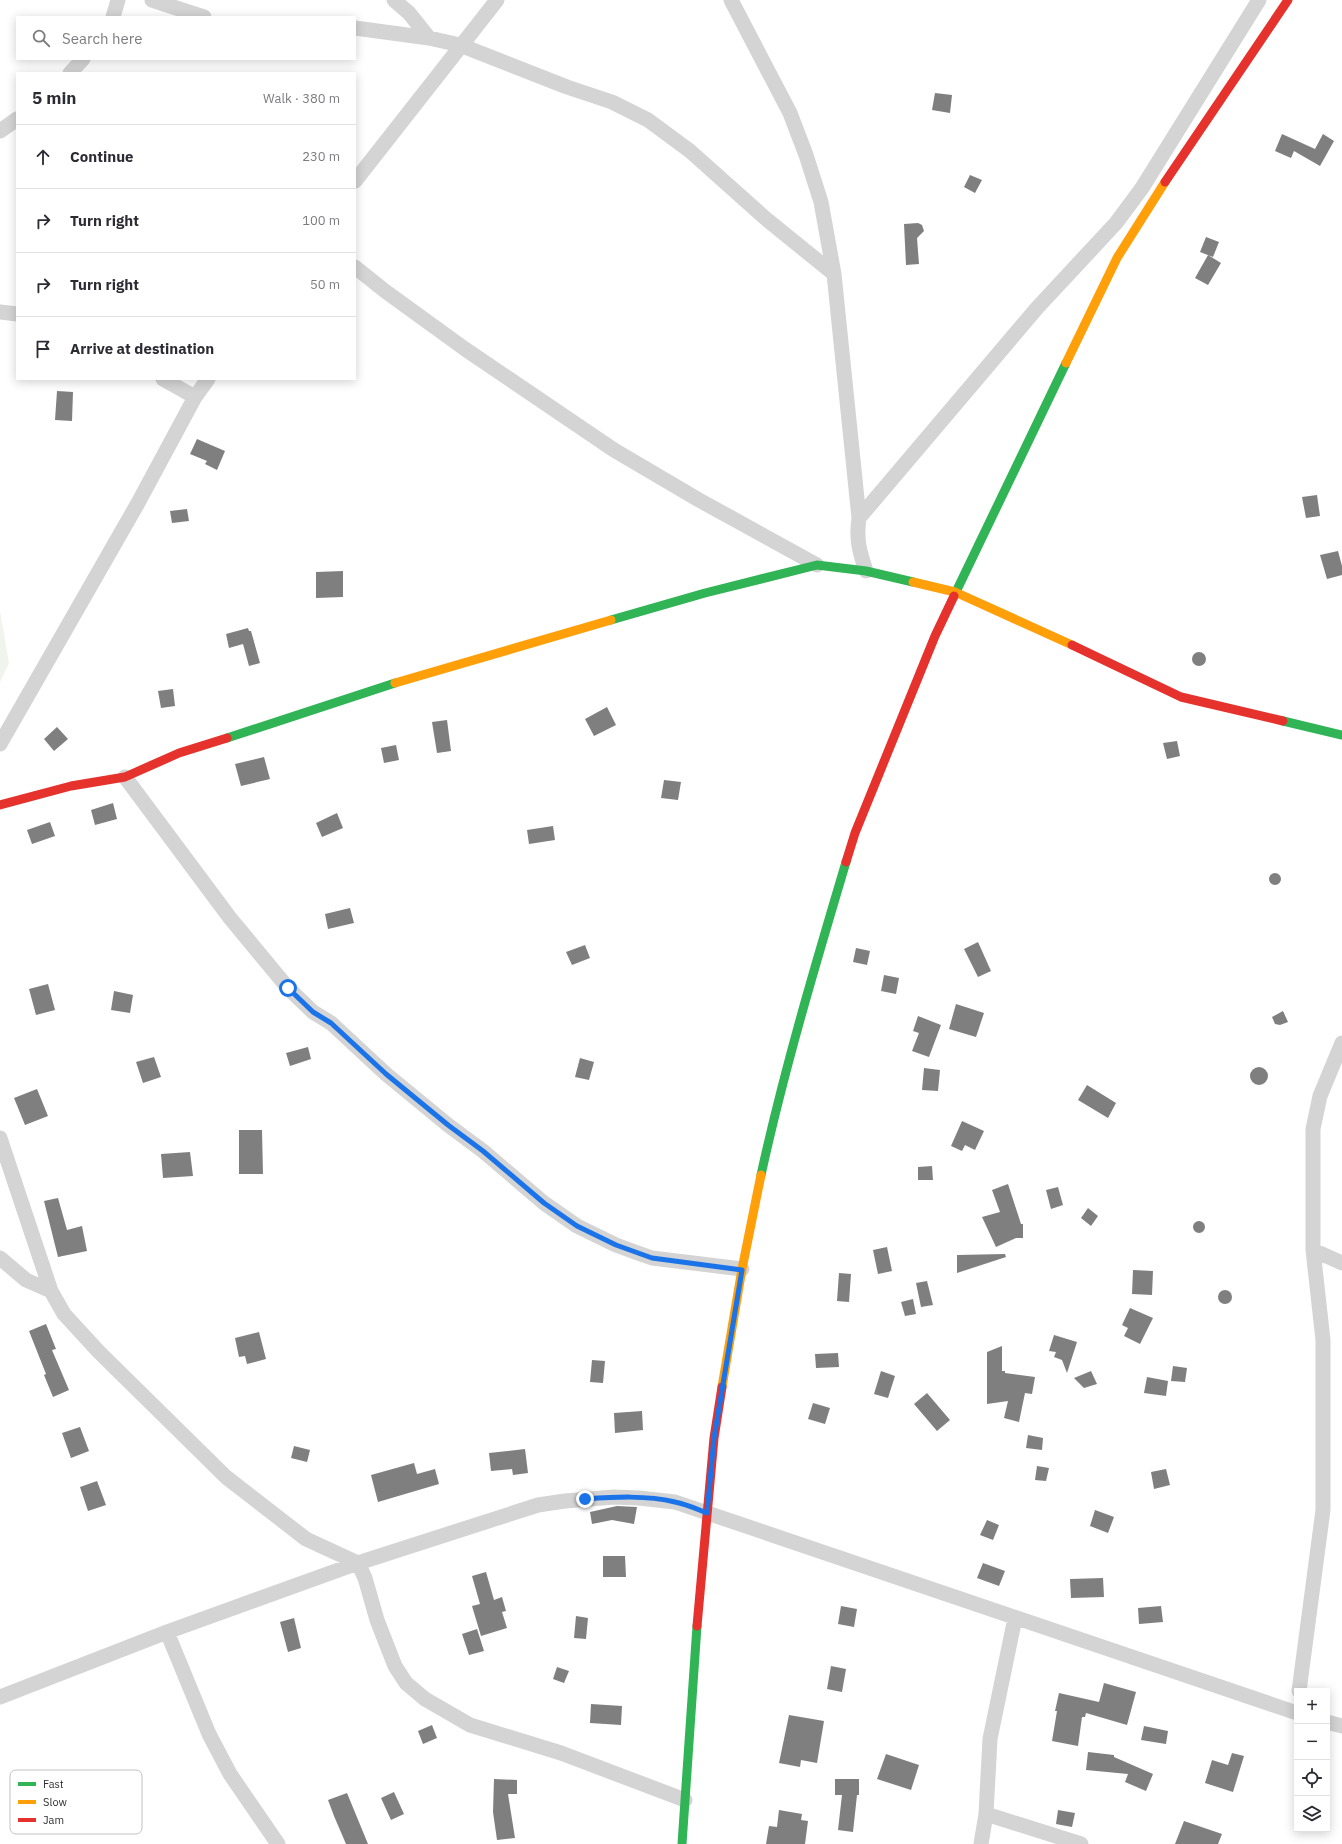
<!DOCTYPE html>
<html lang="en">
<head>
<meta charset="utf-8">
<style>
	:root { --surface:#fff; --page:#f7f7f7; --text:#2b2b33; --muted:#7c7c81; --line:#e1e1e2 }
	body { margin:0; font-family:"IBM Plex Sans",sans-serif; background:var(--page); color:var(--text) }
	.controls { position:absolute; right:12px; bottom:12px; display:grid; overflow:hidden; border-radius:0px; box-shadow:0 2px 10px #0003 }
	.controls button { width:36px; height:36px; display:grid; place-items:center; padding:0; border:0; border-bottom:1px solid var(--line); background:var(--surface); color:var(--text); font:20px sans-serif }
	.stop { position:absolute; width:12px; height:12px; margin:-9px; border:3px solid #1a73e8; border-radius:50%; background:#fff }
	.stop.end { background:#1a73e8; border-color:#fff; box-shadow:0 1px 4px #0008 }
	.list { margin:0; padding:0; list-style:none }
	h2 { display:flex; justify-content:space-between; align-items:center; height:52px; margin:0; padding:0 16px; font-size:17px }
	h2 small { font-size:13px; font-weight:400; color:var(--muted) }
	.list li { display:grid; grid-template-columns:26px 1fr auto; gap:12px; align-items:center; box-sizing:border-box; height:64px; padding:0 16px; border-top:1px solid var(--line) }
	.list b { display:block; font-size:15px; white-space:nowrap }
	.list em { font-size:13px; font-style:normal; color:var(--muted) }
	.icon { flex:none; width:22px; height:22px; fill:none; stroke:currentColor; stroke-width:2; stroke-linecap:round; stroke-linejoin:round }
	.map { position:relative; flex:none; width:1342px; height:1844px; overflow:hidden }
	.search { position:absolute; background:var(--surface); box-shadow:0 2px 10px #0003; left:16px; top:16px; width:340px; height:44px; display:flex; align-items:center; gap:10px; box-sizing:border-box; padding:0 14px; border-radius:0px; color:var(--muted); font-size:15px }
	.panel { position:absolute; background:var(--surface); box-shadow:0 2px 10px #0003; left:16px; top:72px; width:340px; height:308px; border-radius:0px }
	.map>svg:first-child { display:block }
	.green { fill:#f0f4ec }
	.building { fill:#7f7f7f }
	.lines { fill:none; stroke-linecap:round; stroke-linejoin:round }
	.street { stroke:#d4d4d4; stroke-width:15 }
	.fast { stroke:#30b455; stroke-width:9 }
	.slow { stroke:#ff9f0a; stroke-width:9 }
	.jam { stroke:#e5322d; stroke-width:9 }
	.route { stroke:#1a73e8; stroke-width:5 }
	.key { fill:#fff; stroke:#c1c1c1; stroke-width:1 }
	.key-label { font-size:11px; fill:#2f2f2f }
</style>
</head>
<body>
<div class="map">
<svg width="1342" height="1844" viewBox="0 0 1342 1844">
	<rect width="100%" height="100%" fill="#fff"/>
	<!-- green -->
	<path class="green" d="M0,611L9,663L0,682Z"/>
	<!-- building -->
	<path class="building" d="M935,93L952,95L950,113L932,110Z
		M1282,134L1315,149L1323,134L1334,141L1320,166L1294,151L1291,158L1275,151Z
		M970,175L982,180L975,193L964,187Z
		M918,223L922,225L924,231L917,238L919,264L906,265L904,224Z
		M1206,237L1219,242L1213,257L1200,252Z
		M1208,255L1221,263L1208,285L1195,278Z
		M57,391L73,392L72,421L55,420Z
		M197,439L225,451L217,470L205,464L207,461L190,454Z
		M1317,495L1320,516L1306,518L1302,497Z
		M187,509L189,521L172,523L170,511Z
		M1338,551L1342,566V575L1327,579L1320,555Z
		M343,571V597L316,598V572Z
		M248,628L249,631H251L260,663L249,666L243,644L229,648L226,634Z
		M1192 659a7 7 0 1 1 14 0a7 7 0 1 1-14 0Z
		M173,689L175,706L161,708L158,691Z
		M607,707L616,725L594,736L585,719Z
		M447,720L451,751L437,753L432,722Z
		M57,727L68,739L54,751L44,739Z
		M1177,741L1180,756L1167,759L1163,743Z
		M396,745L399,760L384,763L381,748Z
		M264,757L270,779L241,786L235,764Z
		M664,780L681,782L678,800L661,798Z
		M113,803L117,819L95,825L91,810Z
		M337,813L343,828L322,837L316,823Z
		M50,822L55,836L32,844L27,830Z
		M553,826L555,840L529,844L527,830Z
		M1269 879a6 6 0 1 1 12 0a6 6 0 1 1-12 0Z
		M350,908L354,923L328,929L325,914Z
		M978,942L991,971L978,977L964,949Z
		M585,945L590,958L572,965L566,952Z
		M856,948L870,951L867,965L853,962Z
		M884,975L899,978L896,994L881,991Z
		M48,984L55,1010L36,1015L29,989Z
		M114,991L133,995L130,1013L111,1010Z
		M956,1004L984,1013L976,1037L949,1029Z
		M1283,1011L1288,1022L1280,1025L1275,1024L1272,1017Z
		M918,1016L941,1025L929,1057L912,1051L919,1033L913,1031Z
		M308,1047L311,1059L290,1066L286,1053Z
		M154,1057L161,1077L143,1083L136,1062Z
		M580,1058L594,1062L589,1080L575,1077Z
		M1250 1076a9 9 0 1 1 18 0a9 9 0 1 1-18 0Z
		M924,1068L940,1070L938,1091L922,1090Z
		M1087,1085L1116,1103L1108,1118L1078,1100Z
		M37,1089L48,1116L25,1125L14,1098Z
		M962,1121L984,1131L975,1150L965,1145L962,1151L951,1146Z
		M239,1130H262L263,1174H239Z
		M190,1152L193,1176L163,1178L161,1154Z
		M932,1166L933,1180H918V1167Z
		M1008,1184L1021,1224H1023V1238H1016L996,1247L982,1217L1000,1212L992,1190Z
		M1058,1187L1063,1205L1051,1209L1046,1190Z
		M58,1198L67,1230L82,1226L87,1251L58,1257L44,1201Z
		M1088,1208L1098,1216L1091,1226L1081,1218Z
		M1193 1227a6 6 0 1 1 12 0a6 6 0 1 1-12 0Z
		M887,1247L892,1271L878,1274L873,1250Z
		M1005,1254L1006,1257L957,1273V1255Z
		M1133,1270L1153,1271L1152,1295L1132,1294Z
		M839,1273L851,1274L849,1302L837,1301Z
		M927,1281L933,1305L921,1307L916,1283Z
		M1218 1297a7 7 0 1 1 14 0a7 7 0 1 1-14 0Z
		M913,1299L916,1314L905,1316L901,1302Z
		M1130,1308L1153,1318L1140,1344L1124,1336L1128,1328L1122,1325Z
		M46,1324L56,1349L52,1350L69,1390L53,1397L44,1375L46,1374L29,1331Z
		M259,1332L266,1359L247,1364L245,1356L239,1357L235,1338Z
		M1054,1335L1077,1342L1067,1373L1062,1360L1054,1357L1056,1352L1049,1351Z
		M1002,1346V1371H1005V1373L1035,1377L1032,1394L1025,1393L1019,1422L1004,1418L1008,1401L987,1404V1352Z
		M838,1353L839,1367L816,1368L815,1354Z
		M592,1360L605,1361L603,1383L590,1382Z
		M1173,1366L1187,1368L1185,1382L1171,1381Z
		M881,1371L895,1376L888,1398L874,1394Z
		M1091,1371L1097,1384L1084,1388L1074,1378Z
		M1147,1377L1168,1381L1166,1396L1144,1393Z
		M927,1393L950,1420L937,1431L914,1404Z
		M813,1403L830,1408L825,1424L808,1419Z
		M642,1411L643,1430L615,1433L614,1413Z
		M80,1427L89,1451L71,1458L62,1433Z
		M1028,1435L1043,1438L1042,1450L1026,1448Z
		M294,1446L310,1450L307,1462L291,1458Z
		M525,1449L528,1473L513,1475L512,1469L491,1471L489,1453Z
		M414,1463L417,1474L435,1469L439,1484L378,1502L371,1475Z
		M1037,1466L1049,1468L1046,1481L1035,1480Z
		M1166,1469L1170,1485L1154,1489L1151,1472Z
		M97,1481L106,1505L88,1511L80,1487Z
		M617,1506L637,1507L634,1524L612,1520L592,1524L590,1512Z
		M1095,1510L1114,1517L1108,1533L1090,1526Z
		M987,1520L999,1525L993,1540L980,1535Z
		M603,1556H625L626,1577H603Z
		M983,1563L1005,1571L999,1586L977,1578Z
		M486,1572L494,1600L502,1597L506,1611L502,1612L507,1628L481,1636L472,1606L480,1604L472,1576Z
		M1103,1578L1104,1597L1071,1598L1070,1579Z
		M841,1606L857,1609L854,1627L838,1624Z
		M1161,1606L1163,1622L1139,1624L1138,1608Z
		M576,1616L588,1618L586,1639L574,1638Z
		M294,1618L301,1648L288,1652L280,1622Z
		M477,1629L484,1651L469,1655L462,1634Z
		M831,1666L846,1669L842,1692L827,1689Z
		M557,1667L569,1671L564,1683L553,1679Z
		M1104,1683L1136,1692L1127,1725L1086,1713L1085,1717H1082L1078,1746L1052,1741L1057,1711H1055L1059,1693L1099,1702Z
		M591,1704L622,1706L621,1725L590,1723Z
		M789,1715L824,1721L817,1763L801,1760L800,1767L779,1763Z
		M432,1725L437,1738L423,1744L418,1731Z
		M1144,1726L1168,1731L1166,1744L1141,1740Z
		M1088,1752L1114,1755V1757L1153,1774L1146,1791L1125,1782L1128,1774L1086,1770Z
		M1232,1753L1244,1756L1233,1792L1205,1783L1212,1760L1228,1765Z
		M886,1754L919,1765L911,1790L877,1779Z
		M494,1779L517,1780V1794H508L515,1838L497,1840L493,1812Z
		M835,1779H859V1795H857L853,1832L838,1830L842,1795H835Z
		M394,1792L404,1814L391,1820L381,1798Z
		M347,1793L368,1844H346L334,1816L328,1800Z
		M779,1810L802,1814L801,1820L808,1821L805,1844H766L769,1826L777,1827Z
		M1058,1810L1075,1813L1072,1827L1056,1824Z
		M1184,1821L1222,1834L1218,1844H1175Z"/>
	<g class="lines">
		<!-- street -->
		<path class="street" d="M152,0L204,17
			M394,0L409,13L429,38
			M731,0L790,113L806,155L821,202L834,274L859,518C856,539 859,550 866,571
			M113,17L118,0
			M355,28L429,38L460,45L567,87L612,102L648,120L690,151L765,218L834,274
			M70,73L83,59
			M0,131L17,119
			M355,181L497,0
			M355,267L385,291L465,349L614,450L699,500L817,565
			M0,312L17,314
			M163,379L195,397
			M859,518L1037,308L1116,223L1142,188L1259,0
			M0,744L138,503L195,397L208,379
			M125,777L230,918L288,988L313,1012L331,1023L386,1074L448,1125L483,1151L544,1203L577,1226L616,1245L635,1252L652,1258L742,1269
			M0,1138L51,1291L64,1314L99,1352L226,1477L306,1539L358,1563L365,1578L377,1620L395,1666L406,1683L425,1699L470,1725L561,1753L685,1800
			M1313,1250L1342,1263
			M0,1258L26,1280L51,1291
			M167,1632L209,1734L230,1774L278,1844
			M1299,1691L1323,1510V1340L1313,1250V1129L1320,1096L1342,1043
			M0,1697L167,1632L358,1563L538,1505L565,1501L614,1497L639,1498L675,1502L1297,1713
			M1327,1722L1342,1726
			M986,1814L1081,1844
			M981,1844L986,1814L990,1739L1015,1618"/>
		<!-- fast -->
		<path class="fast" d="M954,596L1066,363
			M611,620L705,593L817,565L866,571L913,582
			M1283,721L1342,735
			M227,738L395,683
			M761,1175C784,1070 815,966 846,862
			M682,1844L697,1626"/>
		<!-- slow -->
		<path class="slow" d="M1066,363L1117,258L1165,182
			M913,582L955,592L1072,645
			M395,683L611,620
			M722,1387L742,1269L761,1175"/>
		<!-- jam -->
		<path class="jam" d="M1165,182L1288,0
			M1072,645L1181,697L1283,721
			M0,805L71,786L125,777L179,753L227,738
			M846,862L855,833L935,636L954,596
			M697,1626L714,1438L722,1387"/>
	</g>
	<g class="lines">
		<!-- route -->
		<path class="route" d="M288,988L313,1012L331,1023L386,1074L448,1125L483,1151L544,1203L577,1226L616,1245L652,1258L742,1270L714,1438L707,1513C697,1509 686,1504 675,1502C646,1495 615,1497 585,1499"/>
	</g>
	<!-- legend -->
	<rect x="10" y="1770" width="132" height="64" rx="6" class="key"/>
	<rect x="18" y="1782" width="18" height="4" fill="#30b455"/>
	<rect x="18" y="1800" width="18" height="4" fill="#ff9f0a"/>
	<rect x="18" y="1818" width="18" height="4" fill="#e5322d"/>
	<g class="key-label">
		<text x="43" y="1788">Fast</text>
		<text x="43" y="1806">Slow</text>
		<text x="43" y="1824">Jam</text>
	</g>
</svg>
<div class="controls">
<button>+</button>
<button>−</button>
<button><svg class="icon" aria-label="locate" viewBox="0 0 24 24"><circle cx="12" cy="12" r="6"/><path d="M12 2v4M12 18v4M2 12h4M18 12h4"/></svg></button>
<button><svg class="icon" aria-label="layers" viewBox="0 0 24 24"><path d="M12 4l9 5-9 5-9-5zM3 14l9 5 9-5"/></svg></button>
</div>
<div class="stop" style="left:288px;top:988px"></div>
<div class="stop end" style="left:585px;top:1499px"></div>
<div class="search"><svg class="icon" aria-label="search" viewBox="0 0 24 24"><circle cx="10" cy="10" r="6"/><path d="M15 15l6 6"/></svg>Search here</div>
<section class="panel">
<h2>5 min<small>Walk · 380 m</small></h2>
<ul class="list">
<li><svg class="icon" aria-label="ahead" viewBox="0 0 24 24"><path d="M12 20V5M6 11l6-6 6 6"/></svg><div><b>Continue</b></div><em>230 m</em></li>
<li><svg class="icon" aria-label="right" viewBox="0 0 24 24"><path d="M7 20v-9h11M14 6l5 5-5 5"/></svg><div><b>Turn right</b></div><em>100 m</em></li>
<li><svg class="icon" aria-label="right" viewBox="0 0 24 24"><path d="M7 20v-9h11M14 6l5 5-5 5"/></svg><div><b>Turn right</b></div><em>50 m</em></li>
<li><svg class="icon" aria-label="arrive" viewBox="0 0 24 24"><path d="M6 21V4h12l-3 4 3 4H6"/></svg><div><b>Arrive at destination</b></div></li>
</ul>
</section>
</div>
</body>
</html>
